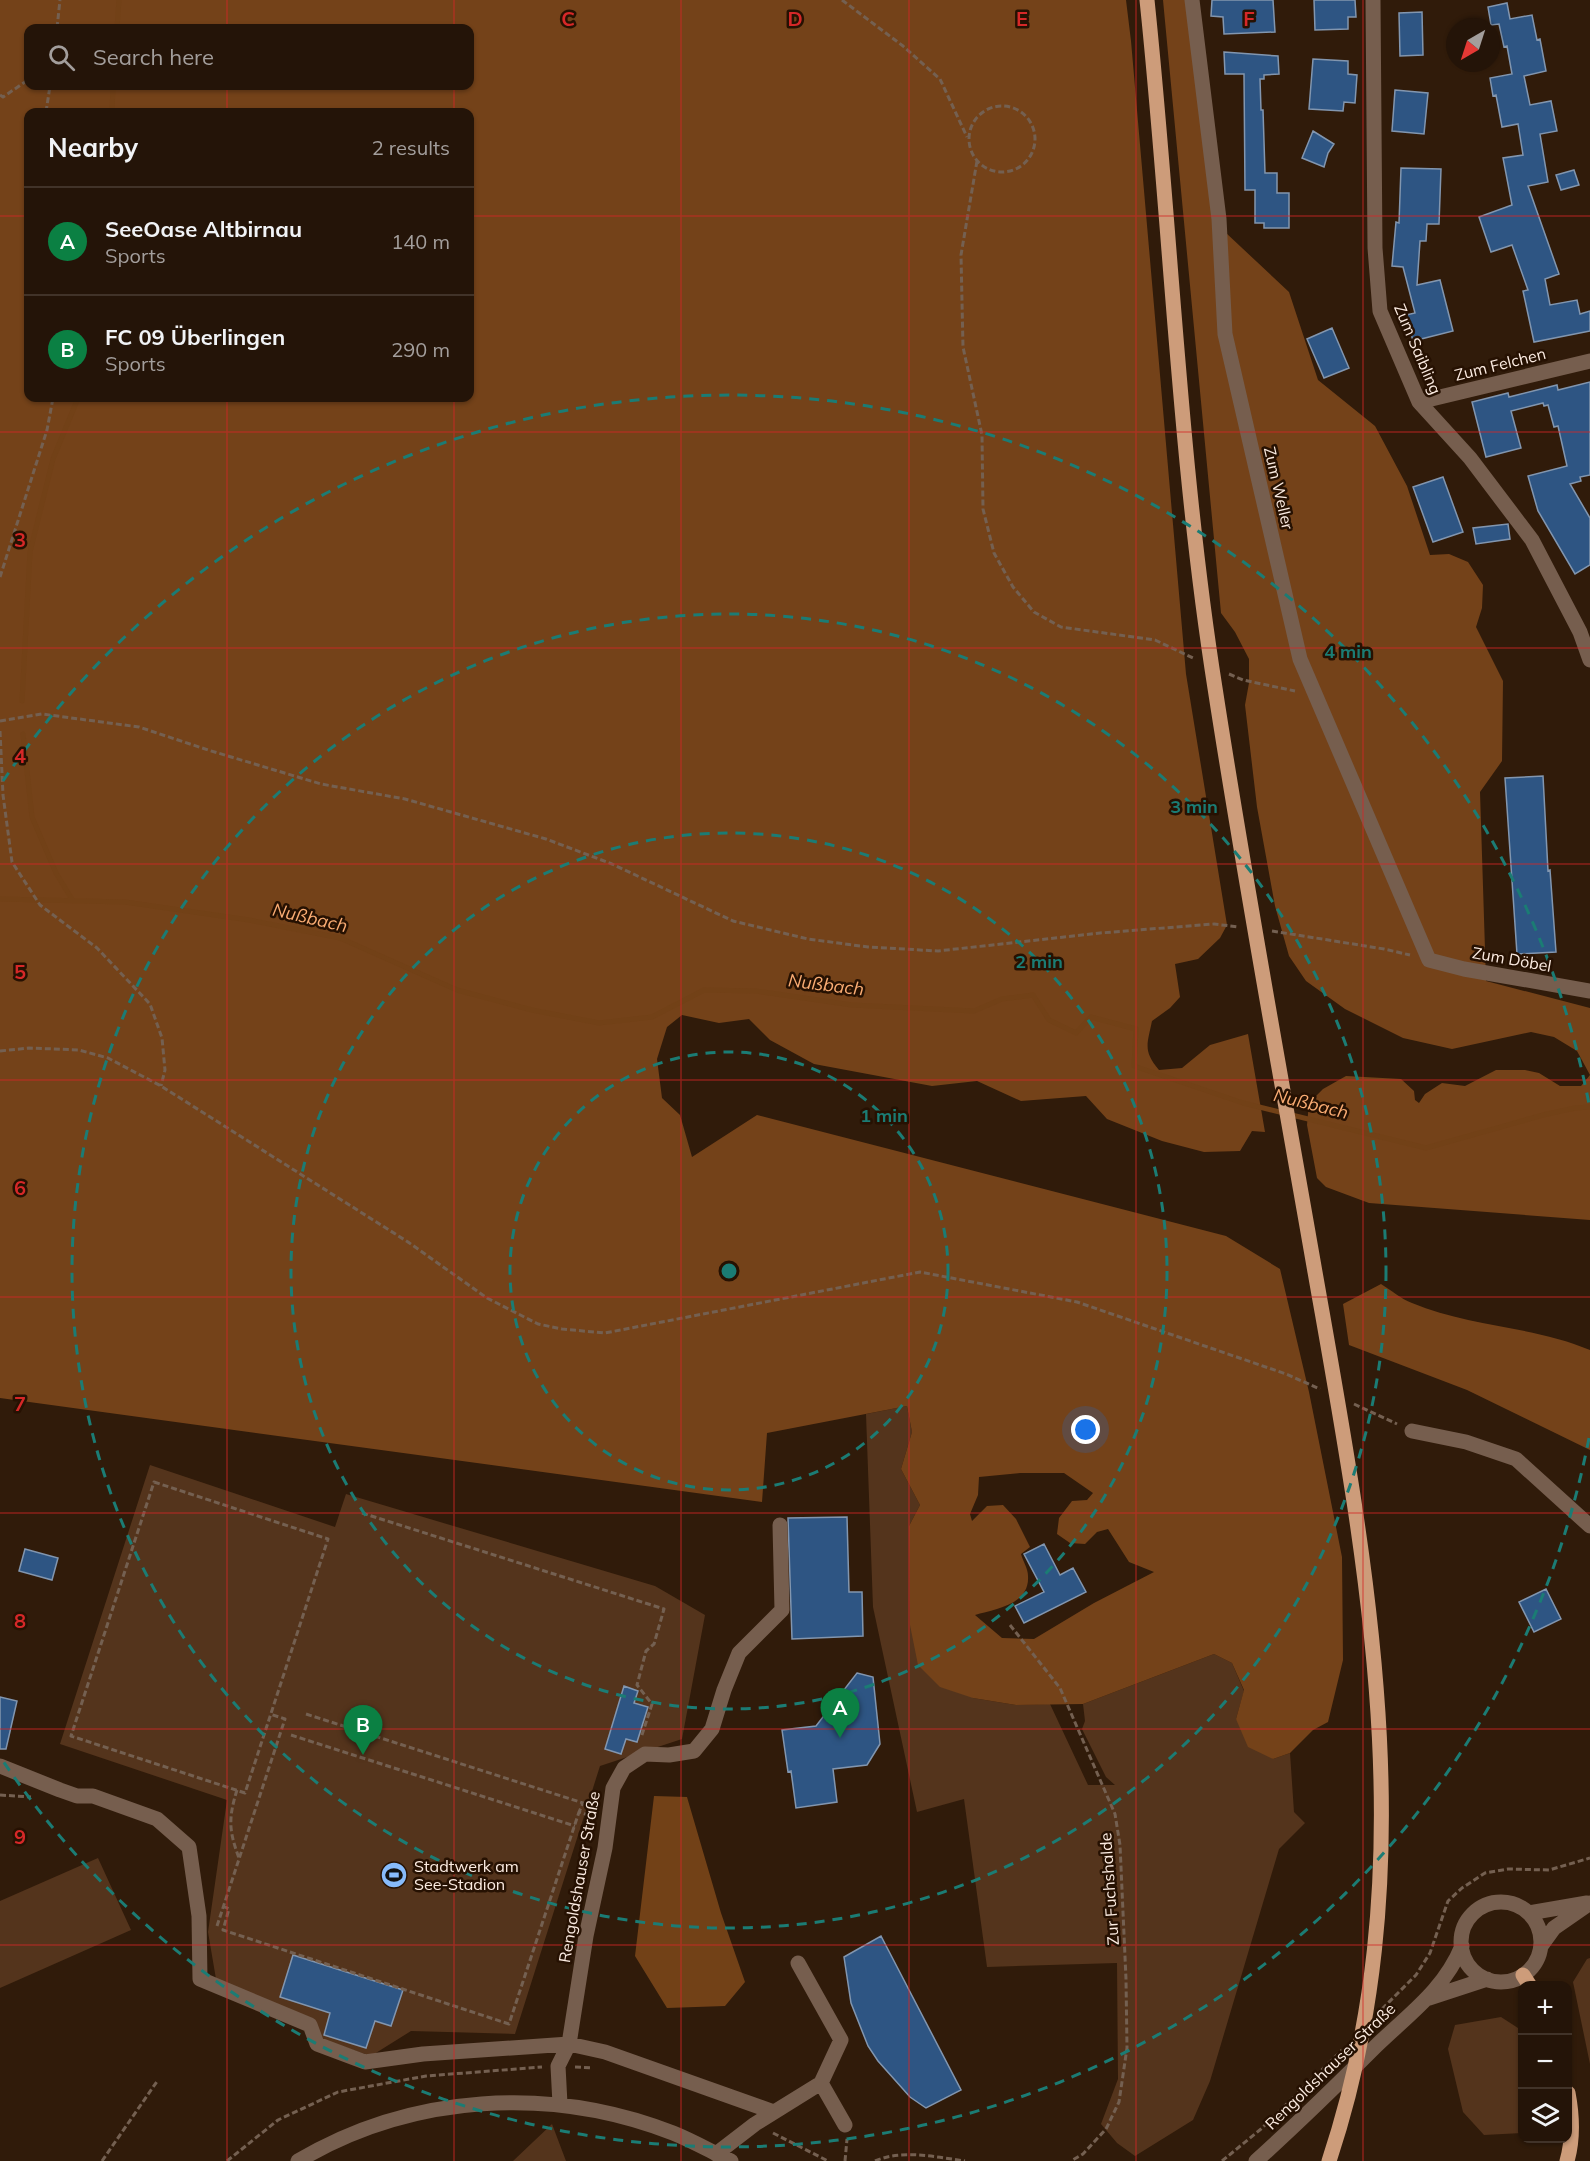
<!DOCTYPE html>
<html lang="en">
<head>
<meta charset="utf-8">
<style>
	:root { --surface:#241408; --page:#2c1d12; --text:#f1f3f6; --muted:#a39e9c; --line:#413329; --accent:#0b8043 }
	body { margin:0; font-family:Mulish,sans-serif; background:var(--page); color:var(--text) }
	.controls { position:absolute; right:18px; bottom:18px; display:grid; overflow:hidden; border-radius:12px; box-shadow:0 2px 4px #0004 }
	.controls button { width:54px; height:54px; display:grid; place-items:center; padding:0; border:0; border-bottom:2px solid var(--line); background:var(--surface); color:var(--text); font:30px sans-serif }
	.compass { position:absolute; left:1446px; top:18px; width:54px; height:54px; border-radius:50%; background:var(--surface); box-shadow:0 2px 4px #0004; rotate:219deg }
	.you { position:absolute; left:1086px; top:1430px; width:21px; height:21px; margin:-15px; border:4px solid #fff; border-radius:50%; background:#1a73e8; box-shadow:0 0 0 9px #1a73e833 }
	.badge { display:grid; place-items:center; width:39px; height:39px; border-radius:50%; background:var(--accent); color:#fff; font-size:20px; font-weight:700 }
	.pin { position:absolute; translate:-50% -50px; filter:drop-shadow(0 2px 3px #0008) }
	.pin::after { content:''; position:absolute; top:32px; width:21px; height:18px; background:inherit; clip-path:polygon(0 0,100% 0,50% 100%) }
	.list { margin:0; padding:0; list-style:none }
	h2 { display:flex; justify-content:space-between; align-items:center; height:78px; margin:0; padding:0 24px; font-size:26px }
	h2 small { font-size:20px; font-weight:400; color:var(--muted) }
	.list li { display:grid; grid-template-columns:39px 1fr auto; gap:18px; align-items:center; box-sizing:border-box; height:108px; padding:0 24px; border-top:2px solid var(--line) }
	.list b { display:block; font-size:22px; white-space:nowrap }
	.list p { margin:0; font-size:20px; white-space:nowrap; color:var(--muted) }
	.list em { font-size:20px; font-style:normal; color:var(--muted) }
	.icon { flex:none; width:33px; height:33px; fill:none; stroke:currentColor; stroke-width:2; stroke-linecap:round; stroke-linejoin:round }
	.map { position:relative; flex:none; width:1590px; height:2161px; overflow:hidden }
	.search { position:absolute; background:var(--surface); box-shadow:0 2px 4px #0004; left:24px; top:24px; width:450px; height:66px; display:flex; align-items:center; gap:15px; box-sizing:border-box; padding:0 21px; border-radius:12px; color:var(--muted); font-size:22px }
	.panel { position:absolute; background:var(--surface); box-shadow:0 2px 4px #0004; left:24px; top:108px; width:450px; height:294px; border-radius:12px }
	.map>svg:first-child { display:block }
	.green { fill:#54341c }
	.forest { fill:#744219; fill-rule:evenodd }
	.water { fill:#724117 }
	.lines { fill:none; stroke-linecap:round; stroke-linejoin:round }
	.stream { stroke:#724117; stroke-width:5 }
	.building { fill:#2e5583; stroke:#8296af; stroke-width:1.5 }
	.path { stroke:#746051; stroke-width:3; stroke-dasharray:6 3; stroke-linecap:butt }
	.minor { stroke:#765e4e; stroke-width:15 }
	.major { stroke:#cd9c7a; stroke-width:15 }
	.grid { fill:none; stroke:#d62828; stroke-width:1.5; stroke-opacity:0.55 }
	.ring { fill:none; stroke:#1b7c74; stroke-width:3; stroke-dasharray:10 8 }
	.labels { text-anchor:middle; stroke-width:5; stroke-linejoin:round; paint-order:stroke }
	.street-label { font-size:16px; fill:#fcece2; stroke:#261102 }
	.poi-label { font-size:16px; fill:#fcece2; stroke:#261102; text-anchor:start }
	.water-label { font-size:18px; font-style:italic; fill:#faac73; stroke:#261102 }
	.grid-label { font-size:20px; text-anchor:middle; font-weight:bold; fill:#d62828; stroke:#261102; stroke-width:5; stroke-linejoin:round; paint-order:stroke }
	.centre { fill:#1b7c74; stroke:#261102; stroke-width:3 }
	.ring-label { font-size:18px; text-anchor:middle; font-weight:bold; fill:#1b7c74; stroke:#261102; stroke-width:5; stroke-linejoin:round; paint-order:stroke }
</style>
</head>
<body>
<div class="map">
<svg width="1590" height="2161" viewBox="0 0 1590 2161">
	<rect width="100%" height="100%" fill="#301b0a"/>
	<!-- green -->
	<path class="green" d="M907,1406L912,1432L901,1469L920,1505L909,1526L973,1698L1016,1705L1050,1704L1088,1785H1115L1106,1777L1082,1729L1085,1721L1083,1704L1214,1654L1232,1663L1244,1691L1236,1719L1273,1759L1290,1753L1294,1812L1305,1823L1279,1849L1210,2081L1193,2120L1135,2156L1117,2143L1101,2124L1118,2079L1117,1963L987,1967L964,1799L917,1812L873,1607L866,1414Z
		M150,1465L335,1527L346,1494L655,1586L705,1615L682,1739L600,1766L515,2034L411,2031L371,2056L321,2039L216,1979L208,1932L227,1800L60,1744Z
		M98,1858L131,1930L0,1988V1901Z
		M1590,1958V2064L1573,1982L1587,1959Z
		M1501,2017L1518,2028L1522,2045V2133L1484,2135L1463,2112L1448,2049L1455,2025Z
		M552,2124L566,2161H513Z"/>
	<!-- forest -->
	<path class="forest" d="M0,0H1126L1131,41L1186,674L1227,925L1220,938L1198,959L1175,964L1180,997L1170,1008L1152,1021C1147,1045 1143,1051 1159,1070L1182,1068L1210,1045L1248,1034L1265,1132L1252,1131L1240,1151L1204,1152L1162,1141L1107,1119L1086,1096L1021,1101L977,1081L932,1086L814,1064L770,1040L749,1019L719,1023L682,1015L667,1027L657,1059L662,1098L680,1115L692,1157L757,1115L1226,1236L1280,1269L1309,1392L1342,1557L1343,1660L1328,1722L1313,1730L1290,1753L1273,1759L1248,1747L1236,1719L1244,1690L1232,1663L1214,1654L1083,1704L1016,1705L973,1698L940,1687L918,1665L910,1625L909,1526L920,1505L901,1469L912,1432L907,1406L767,1433L762,1502L0,1398ZM470,28V86H28V28ZM28,112H470V398H28ZM1020,1473H1064L1093,1493L1087,1500L1072,1501L1059,1518L1057,1534L1070,1543L1085,1544L1097,1532L1108,1529L1129,1562L1154,1572L1094,1603L1034,1639L1002,1638L975,1615C995,1609 1030,1605 1028,1576C1028,1569 1023,1561 1021,1554L1030,1547L1016,1519L1003,1505L987,1506L972,1521L970,1514L978,1495L979,1477Z
		M1163,0H1186L1225,232L1289,292L1318,380L1375,426L1407,486L1430,555L1449,554L1468,562L1483,585L1482,608L1476,627L1503,681L1502,761L1480,792L1486,981L1590,1008V1220L1369,1203L1326,1187L1317,1178L1307,1125L1309,1103L1323,1089L1346,1076L1401,1079L1414,1091L1415,1100L1419,1103L1425,1094L1442,1083L1465,1086L1496,1070H1525L1539,1073L1560,1086H1581L1590,1075L1577,1051L1554,1037L1531,1032L1452,1049L1403,1038L1345,1009L1306,981L1289,956L1275,906L1257,807L1245,705L1249,683V659L1235,632L1221,613Z
		M1381,1284C1391,1290 1401,1299 1412,1303C1469,1327 1534,1326 1590,1350V1450L1467,1390L1349,1345L1343,1304Z"/>
	<!-- water -->
	<path class="water" d="M654,1796L687,1797L721,1913L745,1982L725,2006L667,2008L635,1956Z"/>
	<g class="lines">
		<!-- stream -->
		<path class="stream" d="M117,28L119,0
			M112,112L113,86
			M22,701L30,552L53,459L78,398
			M23,734L32,817L56,873L73,901
			M0,899L125,902L249,920L340,938L457,990L532,1010L599,1023L652,1017L704,990L756,991L852,1005L974,1011L1002,999L1033,995L1049,1020L1076,1033L1091,1017L1136,1029L1134,1066L1243,1103L1426,1148L1543,1115L1575,1108L1590,1107"/>
	</g>
	<!-- building -->
	<path class="building" d="M1212,0H1273L1275,32L1224,34L1223,17L1211,16Z
		M1314,0H1355L1356,17H1348V29L1315,30Z
		M1507,3L1510,19L1532,15L1537,40L1540,39L1546,71L1524,76L1530,105L1551,101L1557,131L1540,134L1548,182L1528,186L1559,274L1545,279L1550,305L1577,300L1580,314L1590,311V331L1534,342L1523,291L1528,290L1512,245L1491,252L1479,217L1512,205L1503,158L1523,155L1518,124L1502,127L1496,95L1493,96L1490,78L1512,74L1507,46L1504,47L1499,24L1491,25L1488,7Z
		M1422,12L1423,55L1400,56L1399,13Z
		M1224,52L1278,56L1279,74L1264,75V79H1260L1261,110H1263L1265,173H1277V193H1289V228H1264V223H1255V190H1245L1244,74H1225Z
		M1313,59L1348,61V74L1357,75L1355,103L1344,102L1343,111L1309,109Z
		M1395,90L1428,93L1424,134L1392,131Z
		M1313,131L1334,144L1328,153L1324,167L1302,158Z
		M1401,168L1441,169L1439,224H1427L1426,241H1420L1417,285L1440,280L1453,331L1413,341L1406,315L1415,313L1403,267L1392,266L1396,222L1399,223Z
		M1574,170L1579,185L1561,190L1556,175Z
		M1332,328L1349,368L1324,378L1307,339Z
		M1590,382V475L1580,477L1581,481L1570,484L1590,518V565L1575,574L1538,511L1528,476L1567,466L1558,426L1554,427L1548,405L1544,406L1543,403L1511,411L1521,448L1486,457L1472,402L1508,393L1509,397L1557,385L1558,390Z
		M1443,477L1463,532L1433,542L1413,487Z
		M1508,524L1510,539L1476,544L1473,528Z
		M1543,776L1548,871L1550,870L1556,952L1517,954L1505,778Z
		M847,1517L849,1592H862L863,1636L792,1639L788,1518Z
		M1044,1544L1060,1575L1073,1568L1086,1592L1024,1623L1015,1606L1044,1592L1024,1554Z
		M25,1549L58,1558L52,1580L19,1571Z
		M1546,1589L1561,1619L1534,1632L1519,1602Z
		M857,1673L873,1677L880,1744L867,1765L833,1769L837,1802L796,1808L791,1771L788,1772L782,1730L816,1726Z
		M624,1686L638,1691L634,1703L648,1707L637,1742L626,1739L621,1754L605,1749Z
		M0,1697L17,1701L6,1749H0Z
		M881,1936L961,2090L926,2108L910,2097L878,2061L868,2046L851,2003L844,1957Z
		M293,1955L403,1990L391,2026L375,2021L366,2048L324,2035L330,2013L280,1997Z"/>
	<g class="lines">
		<!-- path -->
		<path class="path" d="M842,0L903,46L940,79L967,137
			M57,28L60,0
			M0,95L3,97L28,80
			M969 139a33 33 0 1 1 66 0a33 33 0 1 1-66 0Z
			M46,112L50,86
			M977,161L961,255L963,347L982,435L983,509L994,553L1013,587L1034,612L1061,627L1155,640L1193,658
			M0,577L47,430L53,398
			M1229,674L1243,680L1295,691
			M0,721L42,714L139,727L208,750L321,784L405,799L546,839L612,864L733,921L808,939L868,947L938,951L1100,933L1214,924L1239,927
			M0,731L3,795L12,862L40,905L97,948L150,1004L162,1038L165,1070L161,1086
			M1272,931L1384,949L1410,955
			M0,1051L29,1048L79,1050L108,1058L161,1086L408,1242L487,1298L538,1324L562,1329L605,1333L920,1272L1077,1302L1286,1374L1320,1389
			M1354,1404L1397,1424
			M154,1482L328,1539L245,1793L71,1736Z
			M362,1513L664,1609L654,1644L646,1651L637,1685L652,1704L641,1738
			M1010,1625L1060,1688L1115,1814L1120,1845L1126,1979L1127,2048L1119,2102L1106,2129L1083,2154L1071,2161
			M306,1714L583,1803L579,1812
			M291,1735L575,1826
			M237,1790C228,1819 229,1831 239,1858
			M0,1795L31,1797
			M223,1906L229,1909L223,1930L509,2024L579,1812L594,1817
			M217,1926L285,1719L270,1714
			M1382,2009L1416,1975L1430,1953L1448,1901L1462,1888L1485,1873L1508,1869L1549,1870L1590,1858
			M575,2067L593,2068
			M773,2133L828,2161
			M102,2161L158,2080
			M227,2161L278,2120L338,2092L426,2076L542,2067
			M845,2161L847,2139
			M875,2161C903,2149 935,2157 965,2161
			M1222,2161L1261,2129L1342,2050"/>
		<!-- minor -->
		<path class="minor" d="M1192,0L1219,219L1225,334L1300,659L1429,960L1464,969L1590,991
			M1373,0L1375,248L1380,311L1419,402L1470,458L1532,540L1580,632L1590,660
			M1419,402L1590,361
			M1412,1431L1466,1442L1516,1459L1590,1526
			M0,1766L60,1790L77,1796H93L157,1819L189,1847L199,1916L200,1979L310,2025L317,2044L365,2062L423,2054L569,2044L605,2052L774,2112
			M1461 1942a40 40 0 1 1 80 0a40 40 0 1 1-80 0Z
			M1529,1913L1587,1903
			M1541,1946L1554,1928L1590,1903
			M1429,1998L1487,1979
			M821,2083L845,2125
			M560,2104L558,2066L569,2044L586,1936L605,1848L613,1788L624,1768L645,1754L669,1755L694,1751L712,1729L724,1690L739,1653L782,1610L780,1525
			M716,2154L755,2124L821,2083L841,2040L798,1963
			M298,2161C411,2094 550,2085 673,2133C693,2141 712,2152 731,2161
			M1256,2161C1297,2124 1337,2085 1376,2046C1409,2014 1444,1990 1462,1946"/>
		<!-- major -->
		<path class="major" d="M1147,0C1171,229 1179,460 1215,688C1245,883 1281,1077 1315,1272C1367,1568 1427,1867 1329,2161
			M1523,1975L1530,1986
			M1567,2161C1573,2140 1572,2114 1568,2093"/>
	</g>
	<!-- grid -->
	<path class="grid" d="M227,0V28M454,0V28M681,0V2161M909,0V2161M1136,0V2161M1363,0V2161M227,86V112M454,86V112M0,216H28M470,216H1590M227,398V2161M454,398V2161M0,432H1590M0,648H1590M0,864H1590M0,1080H1590M0,1297H1590M0,1513H1590M0,1729H1590M0,1945H1590"/>
	<!-- distance rings -->
	<g class="ring">
		<circle cx="729" cy="1271" r="219"/>
		<circle cx="729" cy="1271" r="438"/>
		<circle cx="729" cy="1271" r="657"/>
		<path d="M1589 1438A876 876 0 0 1 3 1761M3 781A876 876 0 0 1 1589 1104"/>
	</g>
	<!-- icons -->
	<defs>
		<symbol id="stadium-disc" viewBox="-11 -11 22 22"><circle r="9.5" fill="#87bbfb" stroke="#261102"/><path d="M0-5a6.5 5 0 1 0 0 10a6.5 5 0 1 0 0-10ZM-3.5-1.8h7v3.6h-7Z" fill="#111"/></symbol>
	</defs>
	<g fill-rule="evenodd">
		<use href="#stadium-disc" x="379" y="1860" width="30" height="30"/>
	</g>
	<g class="labels">
		<!-- street labels -->
		<g class="street-label">
			<text transform="translate(1418 349) rotate(67)" y="6">Zum Saibling</text>
			<text transform="translate(1500 364) rotate(-14)" y="6">Zum Felchen</text>
			<text transform="translate(1279 488) rotate(77)" y="6">Zum Weller</text>
			<text transform="translate(1512 959) rotate(10)" y="6">Zum Döbel</text>
			<text transform="translate(579 1877) rotate(-80)" y="6">Rengoldshauser Straße</text>
			<text transform="translate(1109 1889) rotate(-94)" y="6">Zur Fuchshalde</text>
			<text transform="translate(1330 2066) rotate(-44)" y="6">Rengoldshauser Straße</text>
		</g>
		<!-- poi labels -->
		<g class="poi-label">
			<text x="414" y="1872">Stadtwerk am<tspan x="414" dy="18">See-Stadion</tspan></text>
		</g>
		<!-- water labels -->
		<g class="water-label">
			<text transform="translate(310 918) rotate(13)" y="6">Nußbach</text>
			<text transform="translate(826 985) rotate(7)" y="6">Nußbach</text>
			<text transform="translate(1311 1104) rotate(14)" y="6">Nußbach</text>
		</g>
	</g>
	<g class="grid-label">
		<text x="568" y="26">C</text>
		<text x="795" y="26">D</text>
		<text x="1022" y="26">E</text>
		<text x="1249" y="26">F</text>
		<text x="20" y="547">3</text>
		<text x="20" y="763">4</text>
		<text x="20" y="979">5</text>
		<text x="20" y="1195">6</text>
		<text x="20" y="1411">7</text>
		<text x="20" y="1628">8</text>
		<text x="20" y="1844">9</text>
	</g>
	<circle cx="729" cy="1271" r="9" class="centre"/>
	<g class="ring-label">
		<text x="1348" y="658">4 min</text>
		<text x="1194" y="813">3 min</text>
		<text x="1039" y="968">2 min</text>
		<text x="884" y="1122">1 min</text>
	</g>
</svg>
<div class="controls">
<button>+</button>
<button>−</button>
<button><svg class="icon" aria-label="layers" viewBox="0 0 24 24"><path d="M12 4l9 5-9 5-9-5zM3 14l9 5 9-5"/></svg></button>
</div>
<svg class="compass" viewBox="-18 -18 36 36"><path d="M0-13l5 13h-10z" fill="#e53935"/><path d="M0 13l5-13h-10z" fill="#a39e9c"/></svg>
<div class="you"></div>
<div class="pin badge" style="left:840px;top:1738px">A</div>
<div class="pin badge" style="left:363px;top:1755px">B</div>
<div class="search"><svg class="icon" aria-label="search" viewBox="0 0 24 24"><circle cx="10" cy="10" r="6"/><path d="M15 15l6 6"/></svg>Search here</div>
<section class="panel">
<h2>Nearby<small>2 results</small></h2>
<ul class="list">
<li><span class="badge">A</span><div><b>SeeOase Altbirnau</b><p>Sports</p></div><em>140 m</em></li>
<li><span class="badge">B</span><div><b>FC 09 Überlingen</b><p>Sports</p></div><em>290 m</em></li>
</ul>
</section>
</div>
</body>
</html>
